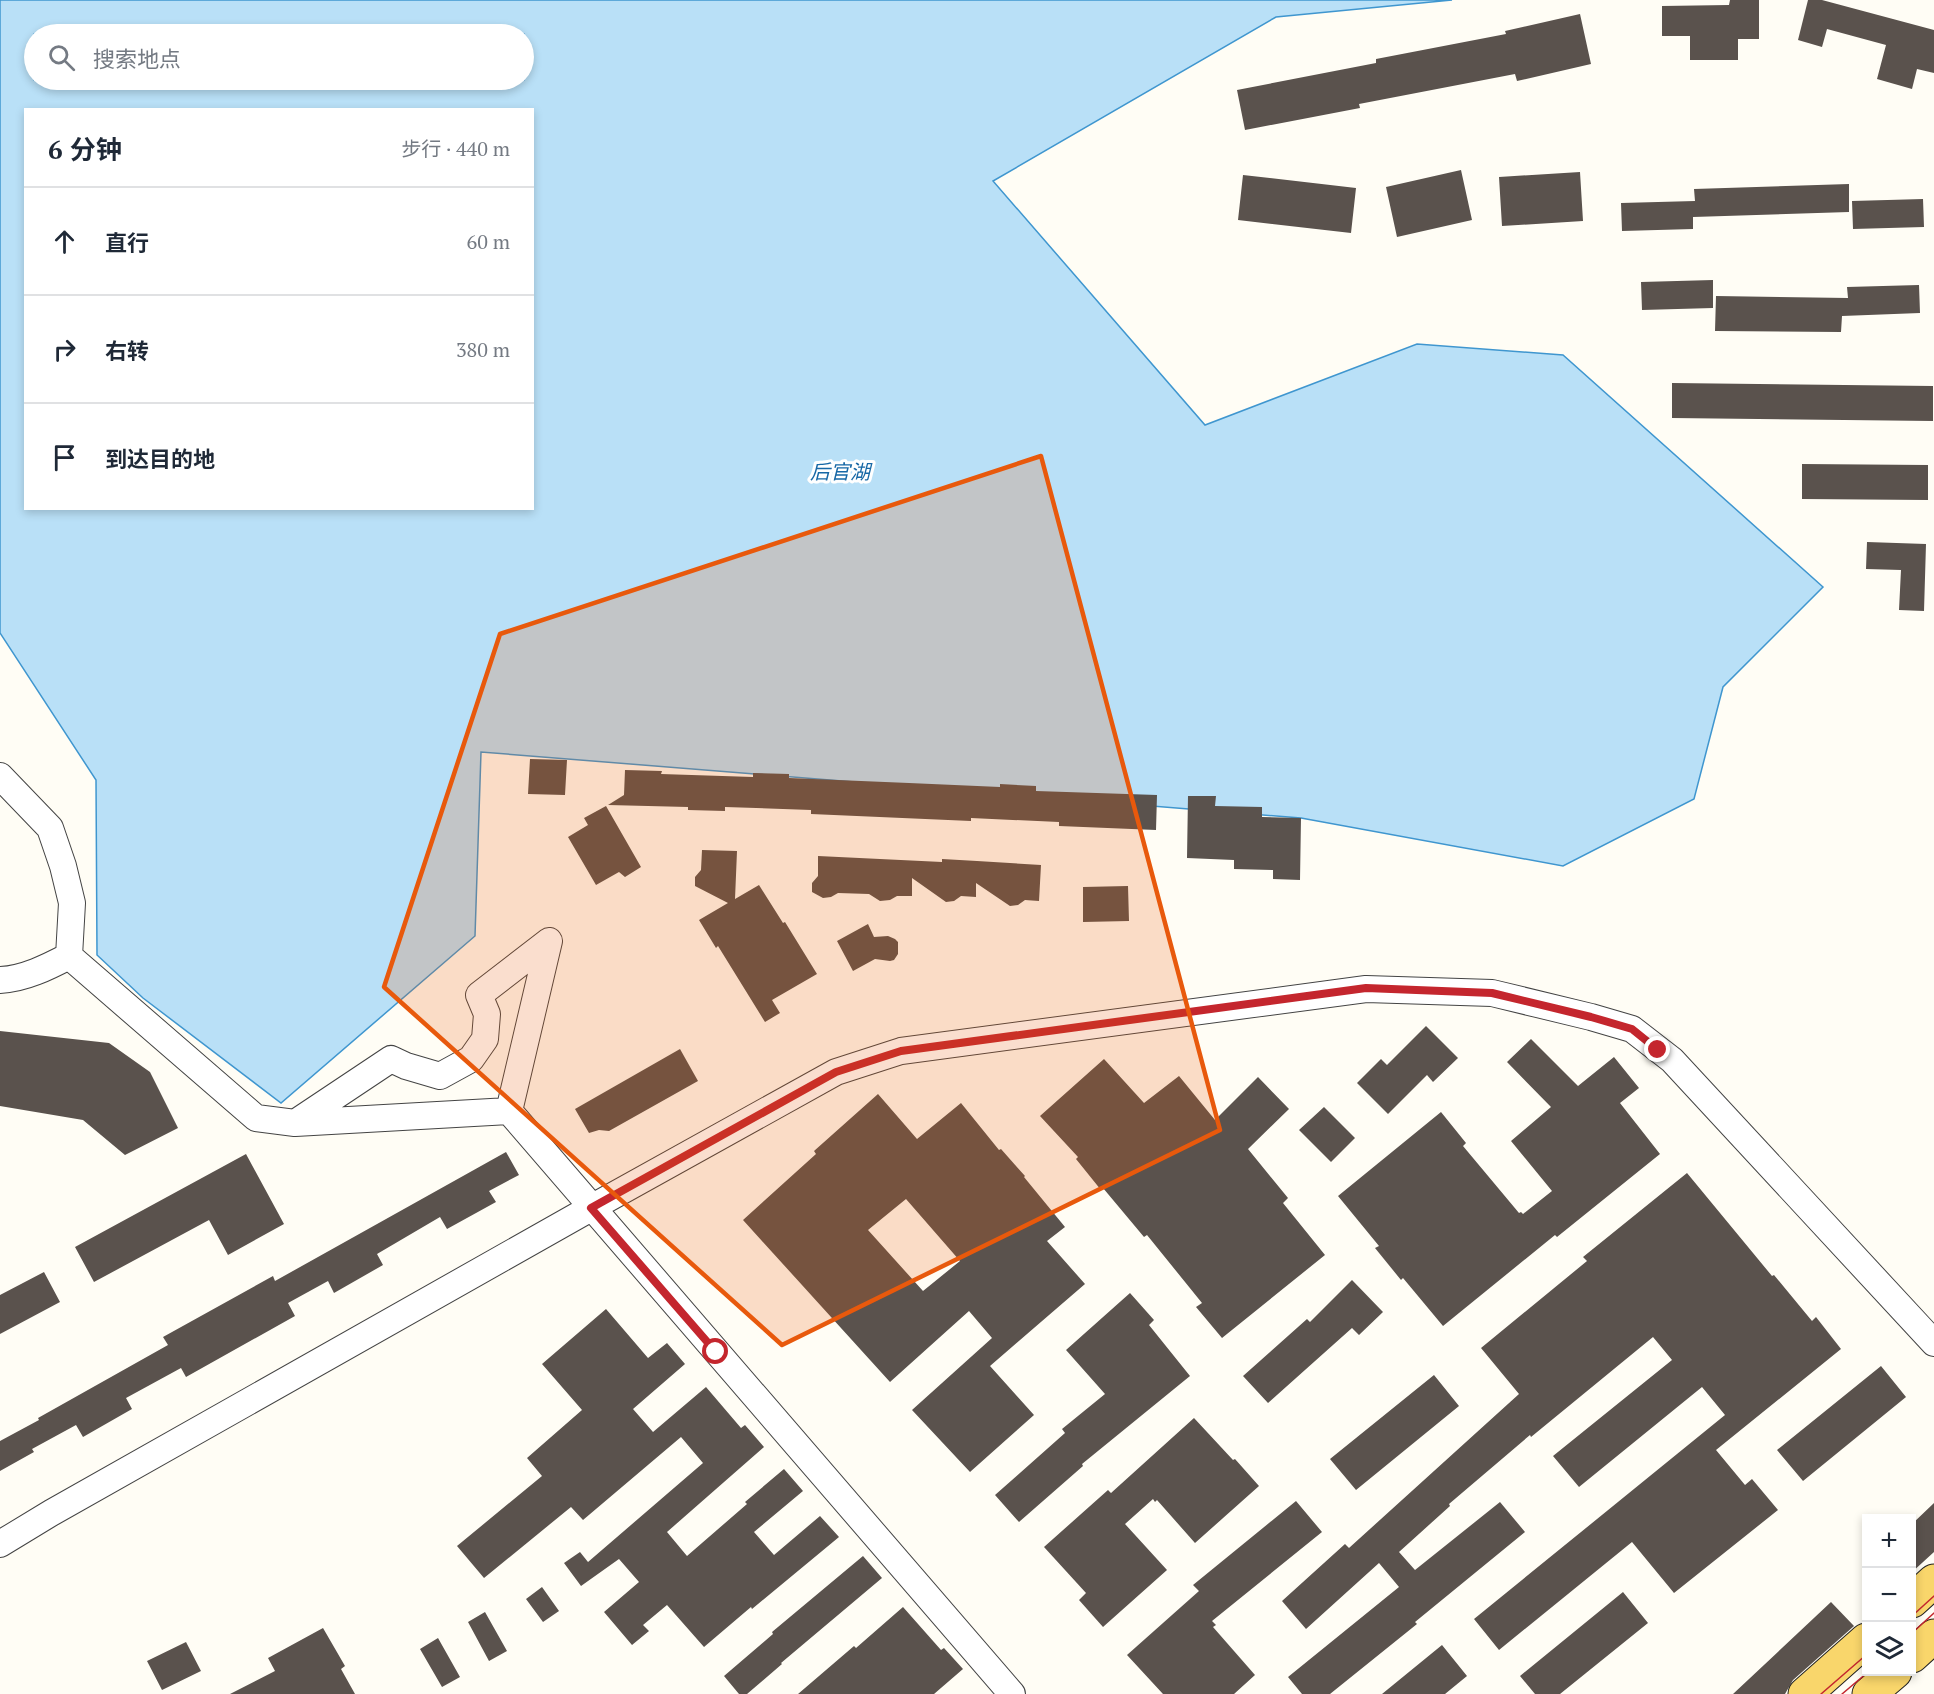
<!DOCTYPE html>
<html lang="zh">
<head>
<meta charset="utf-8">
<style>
	:root { --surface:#fff; --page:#f6f6f7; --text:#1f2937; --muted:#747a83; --line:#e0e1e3 }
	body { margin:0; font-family:"PT Serif","Noto Sans SC",serif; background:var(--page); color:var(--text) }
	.controls { position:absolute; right:18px; bottom:18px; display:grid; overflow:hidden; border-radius:0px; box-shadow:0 3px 9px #0003 }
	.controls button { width:54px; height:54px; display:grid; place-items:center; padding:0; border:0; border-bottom:2px solid var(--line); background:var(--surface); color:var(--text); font:30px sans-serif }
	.stop { position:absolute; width:18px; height:18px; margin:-14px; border:4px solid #c4262e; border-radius:50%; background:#fff }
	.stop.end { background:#c4262e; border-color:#fff; box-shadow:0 2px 6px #0008 }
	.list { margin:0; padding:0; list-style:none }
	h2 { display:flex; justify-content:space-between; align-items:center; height:78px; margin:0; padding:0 24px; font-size:26px }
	h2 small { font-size:20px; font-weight:400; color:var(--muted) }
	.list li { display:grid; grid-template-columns:39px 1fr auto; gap:18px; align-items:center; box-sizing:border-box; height:108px; padding:0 24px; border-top:2px solid var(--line) }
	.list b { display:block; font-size:22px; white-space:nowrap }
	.list em { font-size:20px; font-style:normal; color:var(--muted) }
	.icon { flex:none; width:33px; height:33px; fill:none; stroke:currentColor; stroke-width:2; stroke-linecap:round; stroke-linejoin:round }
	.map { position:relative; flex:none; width:1934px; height:1694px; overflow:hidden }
	.search { position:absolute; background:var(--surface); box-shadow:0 3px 9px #0003; left:24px; top:24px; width:510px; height:66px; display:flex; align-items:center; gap:15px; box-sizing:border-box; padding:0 21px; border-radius:33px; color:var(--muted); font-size:22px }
	.panel { position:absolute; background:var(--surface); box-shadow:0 3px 9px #0003; left:24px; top:108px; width:510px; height:402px; border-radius:0px }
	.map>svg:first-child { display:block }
	.water { fill:#b9e0f7; stroke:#3f96cf; stroke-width:1.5; fill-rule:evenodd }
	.building { fill:#5a524d; fill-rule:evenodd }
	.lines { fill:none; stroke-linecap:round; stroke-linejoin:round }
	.minor-casing { stroke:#444; stroke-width:28 }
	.major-casing { stroke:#222; stroke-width:35 }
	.minor { stroke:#fff; stroke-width:26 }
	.major { stroke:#f9d66b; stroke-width:33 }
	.tram { stroke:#c4262e; stroke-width:1.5 }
	.route { stroke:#c4262e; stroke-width:8 }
	.marked { fill:#e8590c; fill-opacity:0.2; stroke:#e8590c; stroke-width:4.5; stroke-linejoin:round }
	.labels { text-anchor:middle; stroke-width:6; stroke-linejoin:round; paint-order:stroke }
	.water-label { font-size:20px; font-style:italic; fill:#1768a6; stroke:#fff }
</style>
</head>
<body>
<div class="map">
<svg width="1934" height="1694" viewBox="0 0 1934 1694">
	<rect width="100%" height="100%" fill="#fffdf5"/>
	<!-- water -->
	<path class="water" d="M0,0H1452L1276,17L993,181L1205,425L1417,344L1563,355L1823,587L1723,687L1694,799L1563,866L1301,818L481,752L475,936L281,1103L143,998L97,955L96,780L0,633ZM34,34H524V80H34ZM26,110H532V508H26Z"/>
	<!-- building -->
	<path class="building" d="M1730,0H1759V39H1738V60H1690V36H1662V6L1729,5Z
		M1808,0H1822L1934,30V73L1917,69L1912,89L1877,79L1886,45L1827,29L1822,47L1798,40Z
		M1580,14L1591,64L1517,81L1515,74L1359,104L1360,108L1245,130L1237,90L1376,63V59L1506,34L1505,31Z
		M1461,170L1472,220L1397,237L1386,187Z
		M1580,172L1583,221L1502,226L1499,177Z
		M1243,175L1356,188L1351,233L1238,220Z
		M1849,184V212L1693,217V229L1622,231L1621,203L1695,201L1694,189Z
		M1923,199L1924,227L1853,229L1852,201Z
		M1713,280V308L1642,310L1641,282Z
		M1919,285L1920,313L1842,316L1841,332L1715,331L1716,296L1848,298L1847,287Z
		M1672,383L1933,386V421L1672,418Z
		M1802,464L1928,465V500L1802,499Z
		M1867,542L1926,544L1924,611L1899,610L1901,570L1866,569Z
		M530,759L567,760L565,795L528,794Z
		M625,770L662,771L661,774L753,777V773L789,774V778L909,783L1000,787V784L1036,786V791L1157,795L1156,830L1059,826V822L971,818V821L811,814V810L725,807V811L688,810V807L608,805L624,795Z
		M1188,796H1216L1215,806L1262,807V817L1301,818L1300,880L1273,879V870L1234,869V860L1187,858Z
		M606,806L641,867L625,877L619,872L596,885L568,837L588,825L584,818Z
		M702,850L737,851L735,899L759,885L783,923L785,922L817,974L772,1000L780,1013L765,1022L718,946L716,948L699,920L728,903L695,886V877L701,870Z
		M818,856L942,862V859L977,861L1041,865L1039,901L1025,900L1018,905L1010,906L976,883V897L961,896L954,901L946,902L912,878V896H897L890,900L880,901L869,894L838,893L831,897L823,898L812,892V883L818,876Z
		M1128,886L1129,921L1083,922V887Z
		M868,924L874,937L888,936L895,939L898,942V954L894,960L890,961L875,959L853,971L837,941Z
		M1426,1026L1458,1058L1433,1082L1427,1075L1388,1114L1357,1083L1381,1059L1387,1065Z
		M0,1031L109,1043L150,1072L178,1128L125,1155L83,1120L0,1106Z
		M1531,1039L1578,1086L1614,1057L1639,1088L1620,1103L1660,1154L1557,1237L1555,1235L1443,1326L1403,1278L1401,1280L1375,1248L1379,1246L1338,1196L1441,1112L1466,1143L1463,1146L1519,1213L1521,1212L1523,1214L1552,1191L1511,1141L1551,1107L1507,1062Z
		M680,1049L698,1081L609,1131L599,1130L589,1133L575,1109Z
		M1104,1059L1144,1103L1179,1076L1215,1120L1258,1077L1289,1109L1248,1149L1288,1198L1283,1203L1325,1255L1222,1338L1196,1307L1202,1303L1147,1235L1144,1237L1103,1188L1101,1190L1076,1159L1078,1157L1040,1116Z
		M878,1094L917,1139L961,1103L999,1150L1001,1149L1025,1176L1024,1177L1065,1227L1047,1241L1085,1284L990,1366L1034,1415L970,1472L912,1410L992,1338L969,1311L890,1382L743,1220L816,1154L814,1151ZM906,1199L960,1261L923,1291L868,1230Z
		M1324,1107L1355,1138L1331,1162L1299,1130Z
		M506,1152L519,1175L489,1191L496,1202L447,1229L440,1217L377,1254L383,1265L334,1293L328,1281L288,1303L295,1316L186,1377L181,1368L126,1398L132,1409L83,1437L76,1425L32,1449L34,1452L0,1471V1441L39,1420L38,1418L168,1345L163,1337L273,1276L275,1281Z
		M246,1154L284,1224L228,1255L209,1220L94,1282L75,1247Z
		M1687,1173L1772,1276L1774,1275L1812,1321L1816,1317L1841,1349L1716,1450L1745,1485L1752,1479L1778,1510L1674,1593L1632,1542L1499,1650L1474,1619L1725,1415L1702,1387L1579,1487L1553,1456L1672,1360L1653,1337L1531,1437L1530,1435L1449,1504L1450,1506L1399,1552L1415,1570L1500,1502L1525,1532L1415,1622L1417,1624L1330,1694H1302L1288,1677L1399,1587L1379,1563L1306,1629L1282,1601L1345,1544L1349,1548L1519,1394L1481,1348L1587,1261L1583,1257Z
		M44,1272L60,1302L0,1334V1295Z
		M1352,1280L1383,1312L1359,1335L1352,1328L1268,1403L1243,1376L1307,1319L1310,1322Z
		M1130,1293L1154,1320L1149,1325L1190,1376L1082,1464L1083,1466L1019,1522L995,1495L1065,1433L1062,1429L1105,1394L1066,1350Z
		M606,1309L648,1358L667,1343L685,1364L633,1409L653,1432L706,1387L741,1428L745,1425L764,1447L667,1532L687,1556L747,1504L745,1502L784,1469L803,1491L754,1532L774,1555L820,1516L839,1537L752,1609L751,1607L704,1647L667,1605L643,1625L649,1631L632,1645L604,1612L639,1582L619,1559L581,1586L564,1563L580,1552L588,1562L703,1463L681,1437L583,1520L571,1507L484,1578L457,1546L542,1476L527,1458L582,1410L542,1364Z
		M1881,1366L1906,1397L1803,1481L1777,1450Z
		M1434,1375L1459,1406L1356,1490L1330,1459Z
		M1194,1418L1233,1460L1235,1459L1259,1486L1195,1543L1157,1500L1155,1502L1153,1499L1125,1524L1167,1570L1103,1627L1079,1600L1086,1593L1044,1547L1108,1490L1111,1493Z
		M1296,1501L1322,1532L1212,1621L1216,1625L1213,1627L1255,1675L1234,1694H1163L1127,1655L1199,1591L1193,1585Z
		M1934,1503V1552L1911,1573V1525Z
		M863,1556L882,1578L781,1663L782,1664L747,1694H739L724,1676L773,1634L772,1632Z
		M542,1587L559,1611L543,1622L526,1599Z
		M1623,1592L1648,1623L1560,1694H1535L1520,1676Z
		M1831,1602L1854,1626L1793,1680L1785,1694H1733Z
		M903,1607L941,1650L944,1648L963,1669L934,1694H798L854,1646L856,1648Z
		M485,1612L507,1651L489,1661L468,1622Z
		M323,1628L345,1666L341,1669L355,1694H230L275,1671L268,1658Z
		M438,1638L460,1677L442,1687L420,1649Z
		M186,1642L201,1671L162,1690L147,1661Z
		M1442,1645L1467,1676L1445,1694H1382Z"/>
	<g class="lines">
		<defs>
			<path id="minor" d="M0,776L50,828L63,866L72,903L69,956
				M69,956L256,1118L295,1123L509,1111
				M0,980C24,979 48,967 69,956
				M295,1123L391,1059L406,1066L440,1076L471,1059L485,1039L487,1014L479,995L549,941L509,1111L1012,1694
				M0,1544L51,1513L591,1208L836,1072L901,1051L1366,989L1492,993L1591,1017L1632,1029L1672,1060L1934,1343"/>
			<path id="major" d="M1912,1601L1934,1581
				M1912,1656L1934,1636
				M1805,1694L1866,1640
				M1869,1694L1895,1672"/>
		</defs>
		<!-- minor casing -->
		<use href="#minor" class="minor-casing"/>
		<!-- major casing -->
		<use href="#major" class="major-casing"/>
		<!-- minor -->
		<use href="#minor" class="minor"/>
		<!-- major -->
		<use href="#major" class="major"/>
		<!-- tram -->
		<path class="tram" d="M1912,1616L1934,1596
			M1912,1633L1934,1613
			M1821,1694L1866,1655
			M1842,1694L1868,1672"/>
	</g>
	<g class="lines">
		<!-- route -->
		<path class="route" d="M716,1352L591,1208L836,1072L901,1051L1366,988L1492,993L1591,1017L1632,1029L1658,1050"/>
	</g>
	<!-- marked area -->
	<path class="marked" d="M1041,456L1220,1130L782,1345L384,987L500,634Z"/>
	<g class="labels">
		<!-- water labels -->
		<g class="water-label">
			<text x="840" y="479">后官湖</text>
		</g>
	</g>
</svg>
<div class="controls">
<button>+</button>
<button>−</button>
<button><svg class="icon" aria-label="layers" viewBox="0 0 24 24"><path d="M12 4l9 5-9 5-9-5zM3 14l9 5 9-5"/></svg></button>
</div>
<div class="stop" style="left:716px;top:1352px"></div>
<div class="stop end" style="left:1658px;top:1050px"></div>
<div class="search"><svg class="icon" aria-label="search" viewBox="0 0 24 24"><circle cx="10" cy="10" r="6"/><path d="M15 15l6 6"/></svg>搜索地点</div>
<section class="panel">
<h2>6 分钟<small>步行 · 440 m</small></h2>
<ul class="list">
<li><svg class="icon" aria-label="ahead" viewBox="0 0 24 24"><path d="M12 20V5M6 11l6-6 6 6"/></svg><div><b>直行</b></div><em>60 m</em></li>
<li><svg class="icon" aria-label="right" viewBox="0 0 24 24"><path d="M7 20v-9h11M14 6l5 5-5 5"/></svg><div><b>右转</b></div><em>380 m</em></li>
<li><svg class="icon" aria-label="arrive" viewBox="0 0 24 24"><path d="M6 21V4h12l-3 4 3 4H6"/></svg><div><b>到达目的地</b></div></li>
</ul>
</section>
</div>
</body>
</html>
